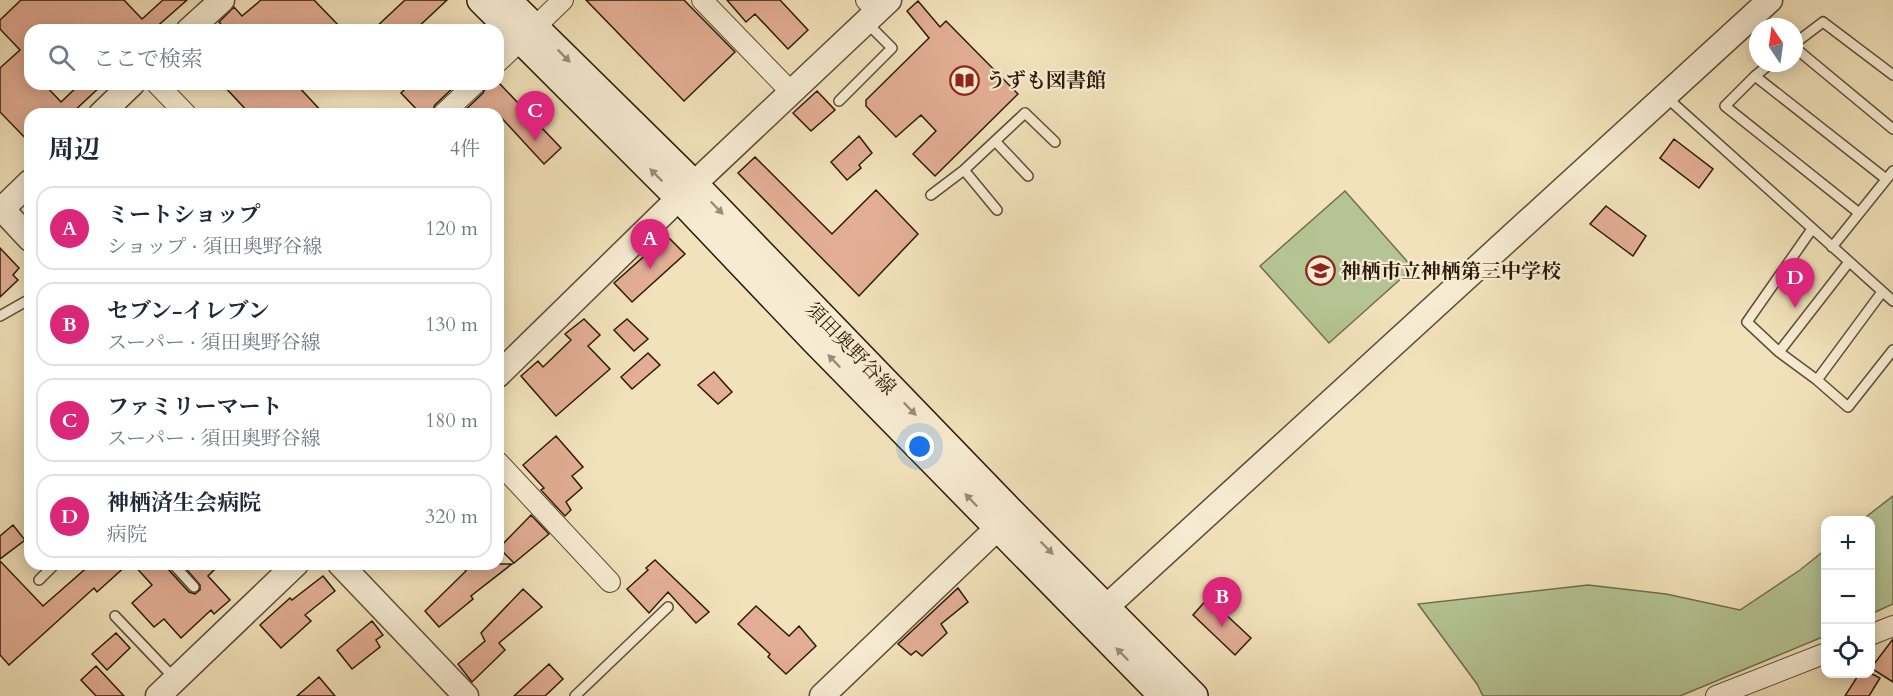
<!DOCTYPE html>
<html lang="ja">
<head>
<meta charset="utf-8">
<style>
	:root { --surface:#fff; --page:#f2f2f3; --text:#1f2937; --muted:#747a83; --line:#e0e1e3; --accent:#db2777 }
	body { margin:0; font-family:Cardo,"Noto Serif JP",serif; background:var(--page); color:var(--text) }
	.controls { position:absolute; right:18px; bottom:18px; display:grid; overflow:hidden; border-radius:12px; box-shadow:0 3px 15px #0003 }
	.controls button { width:54px; height:54px; display:grid; place-items:center; padding:0; border:0; border-bottom:2px solid var(--line); background:var(--surface); color:var(--text); font:30px sans-serif }
	.compass { position:absolute; left:1749px; top:18px; width:54px; height:54px; border-radius:50%; background:var(--surface); box-shadow:0 3px 15px #0003; rotate:347deg }
	.you { position:absolute; left:920px; top:447px; width:21px; height:21px; margin:-15px; border:4px solid #fff; border-radius:50%; background:#1a73e8; box-shadow:0 0 0 9px #1a73e833 }
	.badge { display:grid; place-items:center; width:39px; height:39px; border-radius:50%; background:var(--accent); color:#fff; font-size:20px; font-weight:700 }
	.pin { position:absolute; translate:-50% -50px; filter:drop-shadow(0 2px 3px #0008) }
	.pin::after { content:''; position:absolute; top:32px; width:21px; height:18px; background:inherit; clip-path:polygon(0 0,100% 0,50% 100%) }
	.list { margin:0; padding:0; list-style:none }
	h2 { display:flex; justify-content:space-between; align-items:center; height:78px; margin:0; padding:0 24px; font-size:26px }
	h2 small { font-size:20px; font-weight:400; color:var(--muted) }
	.list li { display:grid; grid-template-columns:39px 1fr auto; gap:18px; align-items:center; box-sizing:border-box; height:84px; margin:0 12px 12px; padding:0 12px; border:2px solid var(--line); border-radius:18px }
	.list b { display:block; font-size:22px; white-space:nowrap }
	.list p { margin:0; font-size:20px; white-space:nowrap; color:var(--muted) }
	.list em { font-size:20px; font-style:normal; color:var(--muted) }
	.icon { flex:none; width:33px; height:33px; fill:none; stroke:currentColor; stroke-width:2; stroke-linecap:round; stroke-linejoin:round }
	.map { position:relative; flex:none; width:1893px; height:696px; overflow:hidden }
	.search { position:absolute; background:var(--surface); box-shadow:0 3px 15px #0003; left:24px; top:24px; width:480px; height:66px; display:flex; align-items:center; gap:15px; box-sizing:border-box; padding:0 21px; border-radius:18px; color:var(--muted); font-size:22px }
	.panel { position:absolute; background:var(--surface); box-shadow:0 3px 15px #0003; left:24px; top:108px; width:480px; height:462px; border-radius:18px }
	.map>svg:first-child { display:block }
	.green { fill:#b5c494; stroke:#70704e; stroke-width:1.5 }
	.building { fill:#e3ae95; stroke:#2b1b08; stroke-width:1.5 }
	.lines { fill:none; stroke-linecap:round; stroke-linejoin:round }
	.service-casing { stroke:#5d4d35; stroke-width:12 }
	.minor-casing { stroke:#5d4d35; stroke-width:22 }
	.tertiary-casing { stroke:#5d4d35; stroke-width:27 }
	.secondary-casing { stroke:#2b1b08; stroke-width:30 }
	.service { stroke:#f7ecd3; stroke-width:9 }
	.minor { stroke:#f7ecd3; stroke-width:20 }
	.tertiary { stroke:#f7ecd3; stroke-width:24 }
	.secondary { stroke:#f7ecd3; stroke-width:27 }
	.oneway { fill:#9b8e78 }
	.labels { text-anchor:middle; stroke-width:4.5; stroke-linejoin:round; paint-order:stroke }
	.poi-label { font-size:20px; font-weight:bold; fill:#2b1b08; stroke:#f7ecd3; text-anchor:start }
	.street-label { font-size:20px; fill:#2b1b08; stroke:#f7ecd3 }
</style>
</head>
<body>
<div class="map">
<svg width="1893" height="696" viewBox="0 0 1893 696">
	<rect width="100%" height="100%" fill="#f2e2bb"/>
	<filter id="stains"><feTurbulence type="fractalNoise" baseFrequency=".00333" numOctaves="4"/><feColorMatrix values="0 0 0 0 .2 0 0 0 0 .09 0 0 0 0 .02 0 0 0 .5 -.17"/></filter>
	<radialGradient id="worn" r=".72"><stop offset=".6" stop-color="#630" stop-opacity="0"/><stop offset="1" stop-color="#630" stop-opacity=".3"/></radialGradient>
	<!-- green -->
	<path class="green" d="M1345,191L1413,268L1329,343L1260,266Z
		M1893,496V604L1871,614L1870,520H1862Z
		M1825,550V636L1680,696H1483L1477,684L1418,604L1588,585L1666,594L1740,610L1800,570Z"/>
	<!-- building -->
	<path class="building" d="M21,0H124L142,19L163,0H187L153,30H30V84H44L61,102L80,84H103L71,114H30V143L0,112V68L20,50L0,29V20Z
		M261,0H314L343,30H226L219,22L234,7L242,16Z
		M405,0H447L415,30H373Z
		M586,0H684L735,52L684,101Z
		M727,0H780L808,30L788,49L755,14L746,22Z
		M918,1L940,27L946,21L1018,94L935,176L913,154L936,131L921,115L896,137L866,106V100L929,38L907,11Z
		M222,84H296L324,114H250Z
		M410,84H457L435,105L431,114H421L401,93Z
		M487,84H500L561,148L544,164L498,114H461L483,93Z
		M817,91L835,110L811,131L793,113Z
		M859,136L872,153L859,165L861,168L847,180L831,162Z
		M1674,139L1713,169L1699,188L1660,158Z
		M755,157L832,234L876,190L918,234L859,296L738,173Z
		M1606,206L1646,236L1633,256L1590,224Z
		M667,236L685,254L632,302L614,283Z
		M0,248L19,268L13,275L18,280L0,297Z
		M584,319L600,335L588,346L610,369L556,416L521,376L538,361L543,367L571,340L565,334Z
		M627,319L648,339L634,351L614,330Z
		M648,353L660,365L632,389L621,377Z
		M714,372L732,392L718,404L698,385Z
		M556,436L583,467L572,476L582,488L566,502L571,510L565,516L541,490L544,488L523,465Z
		M531,515L549,534L514,563L499,548Z
		M13,525L25,540L0,559V536Z
		M655,560L709,612L696,623L668,592L649,613L627,589L648,570L646,568Z
		M0,561L43,606L91,564H128L97,592L94,588L9,665L0,655Z
		M133,564H166L168,569L189,592L195,594L200,590V585L182,564H220L208,576L230,600L214,614L211,610L181,638L164,619L154,627L132,603L152,585Z
		M461,564H512L471,596L473,599L439,627L425,611L466,571Z
		M323,576L335,591L305,615L311,621L281,648L260,625L290,598L292,600Z
		M958,588L968,602L941,624L947,633L922,656L916,651L911,655L898,644Z
		M523,589L542,607L499,643L505,650L472,682L458,664L485,641L481,633Z
		M1208,598L1251,638L1235,655L1193,615Z
		M756,606L789,636L799,626L816,646L786,674L768,657L770,654L738,624Z
		M372,621L383,635L376,640L380,647L352,669L337,650Z
		M116,633L130,648L107,670L92,654Z
		M1893,639V682L1871,668Z
		M549,664L563,679L545,696H514Z
		M96,666L124,696H96L81,680Z
		M1859,674H1872L1880,678L1869,696H1845Z
		M319,677L335,696H297Z"/>
	<g class="lines">
		<defs>
			<path id="service" d="M1794,44L1823,22L1893,75
				M1794,47L1893,129
				M1755,76L1771,63
				M1665,96L1893,301
				M839,101L892,48L866,22
				M995,141L1028,176
				M964,170L1025,113L1055,142
				M931,195L964,170L997,210
				M1859,213L1725,106L1755,76L1886,179
				M1812,229L1747,322L1779,352L1849,262
				M1832,247L1893,171
				M0,316L30,299
				M1779,352L1817,380L1882,292
				M1817,380L1848,407L1893,350
				M173,564L194,587
				M39,580L55,564
				M115,616L175,679
				M575,696L668,607"/>
			<path id="minor" d="M702,0L791,92
				M866,0L877,11
				M535,27L563,0
				M498,62L521,40
				M157,84L186,114
				M443,114L475,84
				M498,462L610,582
				M1870,635L1893,626
				M1716,696L1826,653"/>
			<path id="tertiary" d="M189,30L222,0
				M101,114L132,84
				M0,207L30,239
				M0,211L30,182
				M498,375L679,198L889,0
				M340,564L466,696
				M1092,620L1770,0
				M158,696L296,564
				M822,696L1011,515"/>
			<path id="secondary" d="M481,0L679,198L814,340L1163,696
				M507,0L694,184L1013,514L1194,696"/>
		</defs>
		<!-- service casing -->
		<use href="#service" class="service-casing"/>
		<!-- minor casing -->
		<use href="#minor" class="minor-casing"/>
		<!-- tertiary casing -->
		<use href="#tertiary" class="tertiary-casing"/>
		<!-- secondary casing -->
		<use href="#secondary" class="secondary-casing"/>
		<!-- service -->
		<use href="#service" class="service"/>
		<!-- minor -->
		<use href="#minor" class="minor"/>
		<!-- tertiary -->
		<use href="#tertiary" class="tertiary"/>
		<!-- secondary -->
		<use href="#secondary" class="secondary"/>
	</g>
	<!-- one-way arrows -->
	<defs><path id="oneway-solid" d="M-6-.8H1V-3.2L6.5 0L1 3.2V.8H-6Z" transform="scale(1.5)"/></defs>
	<g class="oneway">
		<use href="#oneway-solid" transform="translate(564 56) rotate(45)"/>
		<use href="#oneway-solid" transform="translate(656 175) rotate(-135)"/>
		<use href="#oneway-solid" transform="translate(717 208) rotate(46)"/>
		<use href="#oneway-solid" transform="translate(834 361) rotate(-134)"/>
		<use href="#oneway-solid" transform="translate(910 409) rotate(46)"/>
		<use href="#oneway-solid" transform="translate(971 500) rotate(-134)"/>
		<use href="#oneway-solid" transform="translate(1047 548) rotate(45)"/>
		<use href="#oneway-solid" transform="translate(1122 654) rotate(-134)"/>
	</g>
	<!-- icons -->
	<defs>
		<symbol id="library-ring" viewBox="-11 -11 22 22"><circle r="9.5" fill="#f7ecd3" stroke="#8f2418" stroke-width="1.5"/><path d="M-6-4Q-3-5.5-.7-3.5V5Q-3 3-6 4ZM6-4Q3-5.5 .7-3.5V5Q3 3 6 4Z" fill="#8f2418"/></symbol>
		<symbol id="school-ring" viewBox="-11 -11 22 22"><circle r="9.5" fill="#f7ecd3" stroke="#8f2418" stroke-width="1.5"/><path d="M0-5L7-2L0 1L-7-2ZM-4 1L0 2.5L4 1V4Q0 6-4 4Z" fill="#8f2418"/></symbol>
	</defs>
	<g fill-rule="evenodd">
		<use href="#library-ring" x="948" y="64" width="33" height="33"/>
		<use href="#school-ring" x="1304" y="254" width="33" height="33"/>
	</g>
	<g class="labels">
		<!-- poi labels -->
		<g class="poi-label">
			<text x="986" y="87">うずも図書館</text>
			<text x="1341" y="278">神栖市立神栖第三中学校</text>
		</g>
		<!-- street labels -->
		<g class="street-label">
			<text transform="translate(851 348) rotate(46)" y="7">須田奥野谷線</text>
		</g>
	</g>
	<rect width="100%" height="100%" filter="url(#stains)"/>
	<rect width="100%" height="100%" fill="url(#worn)"/>
</svg>
<div class="controls">
<button>+</button>
<button>−</button>
<button><svg class="icon" aria-label="locate" viewBox="0 0 24 24"><circle cx="12" cy="12" r="6"/><path d="M12 2v4M12 18v4M2 12h4M18 12h4"/></svg></button>
</div>
<svg class="compass" viewBox="-18 -18 36 36"><path d="M0-13l5 13h-10z" fill="#e53935"/><path d="M0 13l5-13h-10z" fill="#747a83"/></svg>
<div class="you"></div>
<div class="pin badge" style="left:650px;top:269px">A</div>
<div class="pin badge" style="left:1222px;top:627px">B</div>
<div class="pin badge" style="left:535px;top:141px">C</div>
<div class="pin badge" style="left:1795px;top:308px">D</div>
<div class="search"><svg class="icon" aria-label="search" viewBox="0 0 24 24"><circle cx="10" cy="10" r="6"/><path d="M15 15l6 6"/></svg>ここで検索</div>
<section class="panel">
<h2>周辺<small>4件</small></h2>
<ul class="list">
<li><span class="badge">A</span><div><b>ミートショップ</b><p>ショップ · 須田奥野谷線</p></div><em>120 m</em></li>
<li><span class="badge">B</span><div><b>セブン-イレブン</b><p>スーパー · 須田奥野谷線</p></div><em>130 m</em></li>
<li><span class="badge">C</span><div><b>ファミリーマート</b><p>スーパー · 須田奥野谷線</p></div><em>180 m</em></li>
<li><span class="badge">D</span><div><b>神栖済生会病院</b><p>病院</p></div><em>320 m</em></li>
</ul>
</section>
</div>
</body>
</html>
